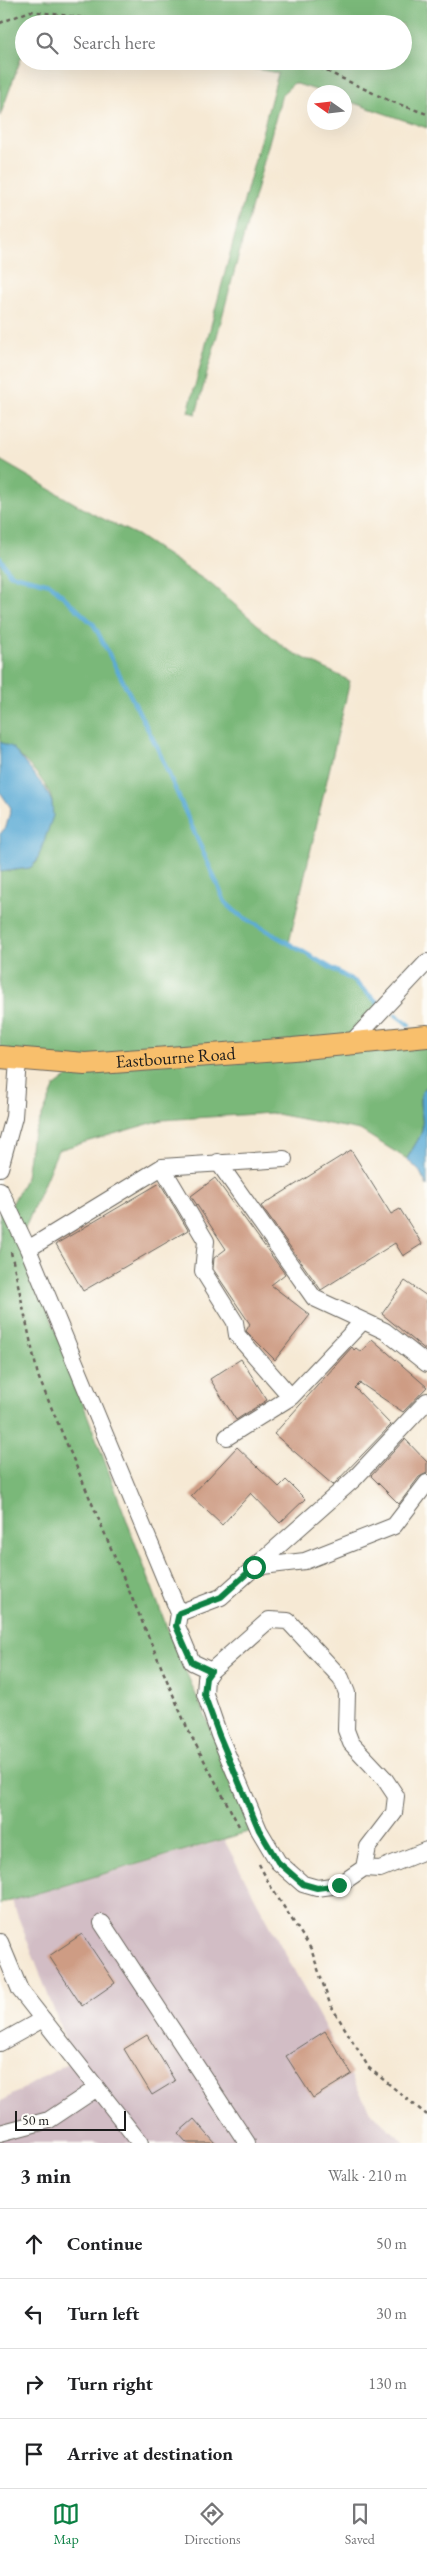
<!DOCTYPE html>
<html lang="en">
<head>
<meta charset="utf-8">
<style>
	:root { --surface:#fff; --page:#f2f2f2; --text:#202124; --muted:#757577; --line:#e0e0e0; --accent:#0b8043 }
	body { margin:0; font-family:"EB Garamond",serif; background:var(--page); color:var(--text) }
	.compass { position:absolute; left:307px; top:85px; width:45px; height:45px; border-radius:50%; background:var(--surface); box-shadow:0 5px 20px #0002; rotate:284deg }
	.scale { position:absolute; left:15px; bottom:12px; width:111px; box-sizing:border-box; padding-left:5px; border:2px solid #1c1c1c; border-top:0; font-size:14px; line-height:18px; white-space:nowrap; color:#1c1c1c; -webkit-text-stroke:4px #fdfcf7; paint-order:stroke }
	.stop { position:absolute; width:15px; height:15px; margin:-11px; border:4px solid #0b8043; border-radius:50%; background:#fff }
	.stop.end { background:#0b8043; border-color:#fff; box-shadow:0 1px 5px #0008 }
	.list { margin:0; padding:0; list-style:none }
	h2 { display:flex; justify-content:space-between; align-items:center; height:65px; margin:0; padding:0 20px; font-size:21px }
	h2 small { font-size:16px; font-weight:400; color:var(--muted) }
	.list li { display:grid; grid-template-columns:32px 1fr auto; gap:15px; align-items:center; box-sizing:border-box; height:70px; padding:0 20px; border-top:1px solid var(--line) }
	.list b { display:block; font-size:19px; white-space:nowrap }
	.list em { font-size:16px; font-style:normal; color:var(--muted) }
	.icon { flex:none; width:28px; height:28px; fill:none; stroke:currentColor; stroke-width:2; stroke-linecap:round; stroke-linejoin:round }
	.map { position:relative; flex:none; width:427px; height:2143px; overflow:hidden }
	.search { position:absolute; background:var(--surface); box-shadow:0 5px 20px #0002; left:15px; right:15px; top:15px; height:55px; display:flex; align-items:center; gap:12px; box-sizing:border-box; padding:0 18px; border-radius:28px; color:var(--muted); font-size:19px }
	.sheet { height:345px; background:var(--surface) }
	nav { display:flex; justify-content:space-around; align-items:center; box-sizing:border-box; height:70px; border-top:1px solid var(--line); background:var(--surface); font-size:14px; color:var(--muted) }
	nav a { display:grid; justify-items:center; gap:2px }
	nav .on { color:var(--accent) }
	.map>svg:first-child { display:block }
	.industrial { fill:#d2bdc5 }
	.forest { fill:#7ab879; stroke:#4b6a4a }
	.water { fill:#5babd5; stroke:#3c6478 }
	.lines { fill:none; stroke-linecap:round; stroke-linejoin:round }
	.stream { stroke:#5babd5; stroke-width:4.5 }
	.building { fill:#ce9c84 }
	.minor-casing { stroke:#68645c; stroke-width:18 }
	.highway-casing { stroke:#68645c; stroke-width:24 }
	.path { stroke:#68645c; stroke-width:2.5; stroke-dasharray:4 4; stroke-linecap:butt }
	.minor { stroke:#fff; stroke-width:16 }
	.highway { stroke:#f8bf6c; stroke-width:22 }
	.route { stroke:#0b8043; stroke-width:6 }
	.labels { text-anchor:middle; stroke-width:4; stroke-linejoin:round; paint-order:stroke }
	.street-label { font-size:18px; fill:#1c1c1c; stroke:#fdfcf7 }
</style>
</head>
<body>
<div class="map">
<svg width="427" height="2143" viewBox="0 0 427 2143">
	<rect width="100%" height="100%" fill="#fdfcf7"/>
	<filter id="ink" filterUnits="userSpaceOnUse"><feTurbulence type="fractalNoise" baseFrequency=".02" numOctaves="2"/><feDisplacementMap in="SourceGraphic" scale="10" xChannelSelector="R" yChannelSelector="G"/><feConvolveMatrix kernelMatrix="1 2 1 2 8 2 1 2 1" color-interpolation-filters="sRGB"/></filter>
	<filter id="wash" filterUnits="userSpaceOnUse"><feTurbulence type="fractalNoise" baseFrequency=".0096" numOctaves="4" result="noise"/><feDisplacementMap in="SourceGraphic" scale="20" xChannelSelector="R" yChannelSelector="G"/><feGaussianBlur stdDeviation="1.12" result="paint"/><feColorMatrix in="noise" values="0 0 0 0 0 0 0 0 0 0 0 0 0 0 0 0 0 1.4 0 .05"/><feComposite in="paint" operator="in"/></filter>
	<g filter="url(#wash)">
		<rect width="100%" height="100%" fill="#f6e9d4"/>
		<!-- industrial -->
		<path class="industrial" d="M224,1840L370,2111L405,2143H0V2102L73,2060L12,1901Z"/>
		<!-- forest -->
		<path class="forest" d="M0,0H427V128L345,100L344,92H322L294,83L282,94L196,414L188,412L278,73L211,61H403V24H50L34,20L33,24H24V50L0,116Z
			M0,460L93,514L137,535L212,585L286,649L350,681L289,943L355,982L386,1008L353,1041H427V1085C413,1100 425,1112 422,1130C420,1139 411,1150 407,1159L360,1130L271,1113L162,1120L58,1150L21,1238L169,1633L255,1830L0,1904V1211L7,1214L26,1177L31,1141L55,1086L84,1064L0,1057V872L30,868L37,862C40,850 53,811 52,802C50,783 16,749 0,742Z"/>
		<!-- water -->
		<path class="water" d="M0,742L12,747L45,788L52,802L53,816L37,861L30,868L0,872V834L6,827L11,808L0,792Z
			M427,1085V1186L420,1172L407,1159C411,1150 420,1139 422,1130C425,1112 413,1100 427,1085Z"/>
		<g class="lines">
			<!-- stream -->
			<path class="stream" d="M0,558L10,574L50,584L94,625L156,745L225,902L238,914L355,982L377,1002
				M396,1015L409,1025"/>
		</g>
		<g id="blocks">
			<!-- building -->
			<path class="building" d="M351,1150L391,1214L400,1209L422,1244L403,1256L395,1243L321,1290L261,1206Z
				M215,1178L285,1274L271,1285L310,1315L275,1360L246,1331L250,1324L213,1269L214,1258L226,1249L191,1196Z
				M160,1183L188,1230L83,1291L56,1244Z
				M405,1281L427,1296V1351L382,1314Z
				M372,1339L427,1387L403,1412L360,1383L355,1388L391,1425L333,1485L274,1434L352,1347L354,1350L356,1348L361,1352Z
				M241,1359L267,1400L236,1420L210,1379Z
				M405,1439L427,1462V1473L419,1477L399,1504L371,1476Z
				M237,1447L279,1487L286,1480L305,1499L280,1523L251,1493L222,1525L191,1496Z
				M82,1934L115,1983L82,2006L49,1956Z
				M325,2031L352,2074L313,2098L286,2056Z
				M147,2035L175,2081L152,2095L124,2049Z
				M194,2119L215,2143H187L178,2133Z"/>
		</g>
	</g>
	<g filter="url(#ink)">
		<use href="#blocks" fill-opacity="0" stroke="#68645c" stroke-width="1"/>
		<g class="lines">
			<defs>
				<path id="minor" d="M352,1042L427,962
					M218,1162L314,1298L385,1331L427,1364
					M162,1167L206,1241L203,1271L235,1322L237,1335L291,1397L363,1321
					M0,1168L14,1117L18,1060
					M0,1190L28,1249L162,1167L284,1159
					M28,1249L179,1613L221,1597L354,1479L427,1401
					M227,1437L291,1397
					M254,1567L305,1561L394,1526L427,1483
					M179,1613L177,1626L192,1662L211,1671L269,1620L288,1621L341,1678L347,1693L346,1730L351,1743L384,1778L396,1796L394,1813L368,1847L364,1868L339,1885L317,1888L303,1884L278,1862L259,1830L219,1735L205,1694L206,1678L211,1671
					M364,1868L380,1869L427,1850
					M102,1923L247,2143
					M0,1942L20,1990L140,2143
					M0,2043L43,2019
					M0,2133L49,2120L97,2088"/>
				<g id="highway">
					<path id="s1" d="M0,1057L85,1064L293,1049L427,1036"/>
				</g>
			</defs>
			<!-- minor casing -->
			<use href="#minor" class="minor-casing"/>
			<!-- highway casing -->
			<use href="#highway" class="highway-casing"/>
			<!-- path -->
			<path class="path" d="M0,23L30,11L133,24
				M305,61L390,101L427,114
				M11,1252L38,1376L188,1730L239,1826
				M259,1864L271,1887L311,1949L330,2004L369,2068L427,2115"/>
			<!-- minor -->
			<use href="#minor" class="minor"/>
			<!-- highway -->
			<use href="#highway" class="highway"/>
		</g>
	</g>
	<g class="lines" filter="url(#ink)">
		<!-- route -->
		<path class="route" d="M254,1567L221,1597L179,1613L176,1626L192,1662L211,1671L206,1678L204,1694L219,1735L259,1830L278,1862L303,1884L317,1888L339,1885"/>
	</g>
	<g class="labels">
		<!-- street labels -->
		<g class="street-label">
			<text dy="6" stroke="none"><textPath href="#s1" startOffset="176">Eastbourne Road</textPath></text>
		</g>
	</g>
</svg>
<svg class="compass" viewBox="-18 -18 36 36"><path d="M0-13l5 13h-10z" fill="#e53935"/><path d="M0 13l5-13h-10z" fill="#757577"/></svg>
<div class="scale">50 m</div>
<div class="stop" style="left:254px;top:1567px"></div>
<div class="stop end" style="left:339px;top:1885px"></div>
<div class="search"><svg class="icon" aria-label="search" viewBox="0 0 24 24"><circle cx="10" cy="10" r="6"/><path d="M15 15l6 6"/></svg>Search here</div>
</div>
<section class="sheet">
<h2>3 min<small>Walk · 210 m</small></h2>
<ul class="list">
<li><svg class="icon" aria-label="ahead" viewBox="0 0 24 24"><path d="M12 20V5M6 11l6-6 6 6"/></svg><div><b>Continue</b></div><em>50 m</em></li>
<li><svg class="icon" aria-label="left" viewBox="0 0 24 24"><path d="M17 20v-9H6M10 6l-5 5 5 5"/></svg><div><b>Turn left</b></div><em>30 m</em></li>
<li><svg class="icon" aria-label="right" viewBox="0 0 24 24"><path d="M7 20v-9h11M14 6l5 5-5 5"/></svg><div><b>Turn right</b></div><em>130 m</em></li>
<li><svg class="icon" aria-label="arrive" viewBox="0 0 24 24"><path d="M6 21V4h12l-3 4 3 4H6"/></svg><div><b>Arrive at destination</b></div></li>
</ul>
</section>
<nav>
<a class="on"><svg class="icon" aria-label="map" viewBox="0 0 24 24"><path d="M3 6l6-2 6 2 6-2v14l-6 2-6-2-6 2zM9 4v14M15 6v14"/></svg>Map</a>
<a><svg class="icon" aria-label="directions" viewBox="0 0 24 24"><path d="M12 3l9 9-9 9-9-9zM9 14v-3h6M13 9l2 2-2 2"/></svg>Directions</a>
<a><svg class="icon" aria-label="saved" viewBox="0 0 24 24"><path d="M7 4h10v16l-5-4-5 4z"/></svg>Saved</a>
</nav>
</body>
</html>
